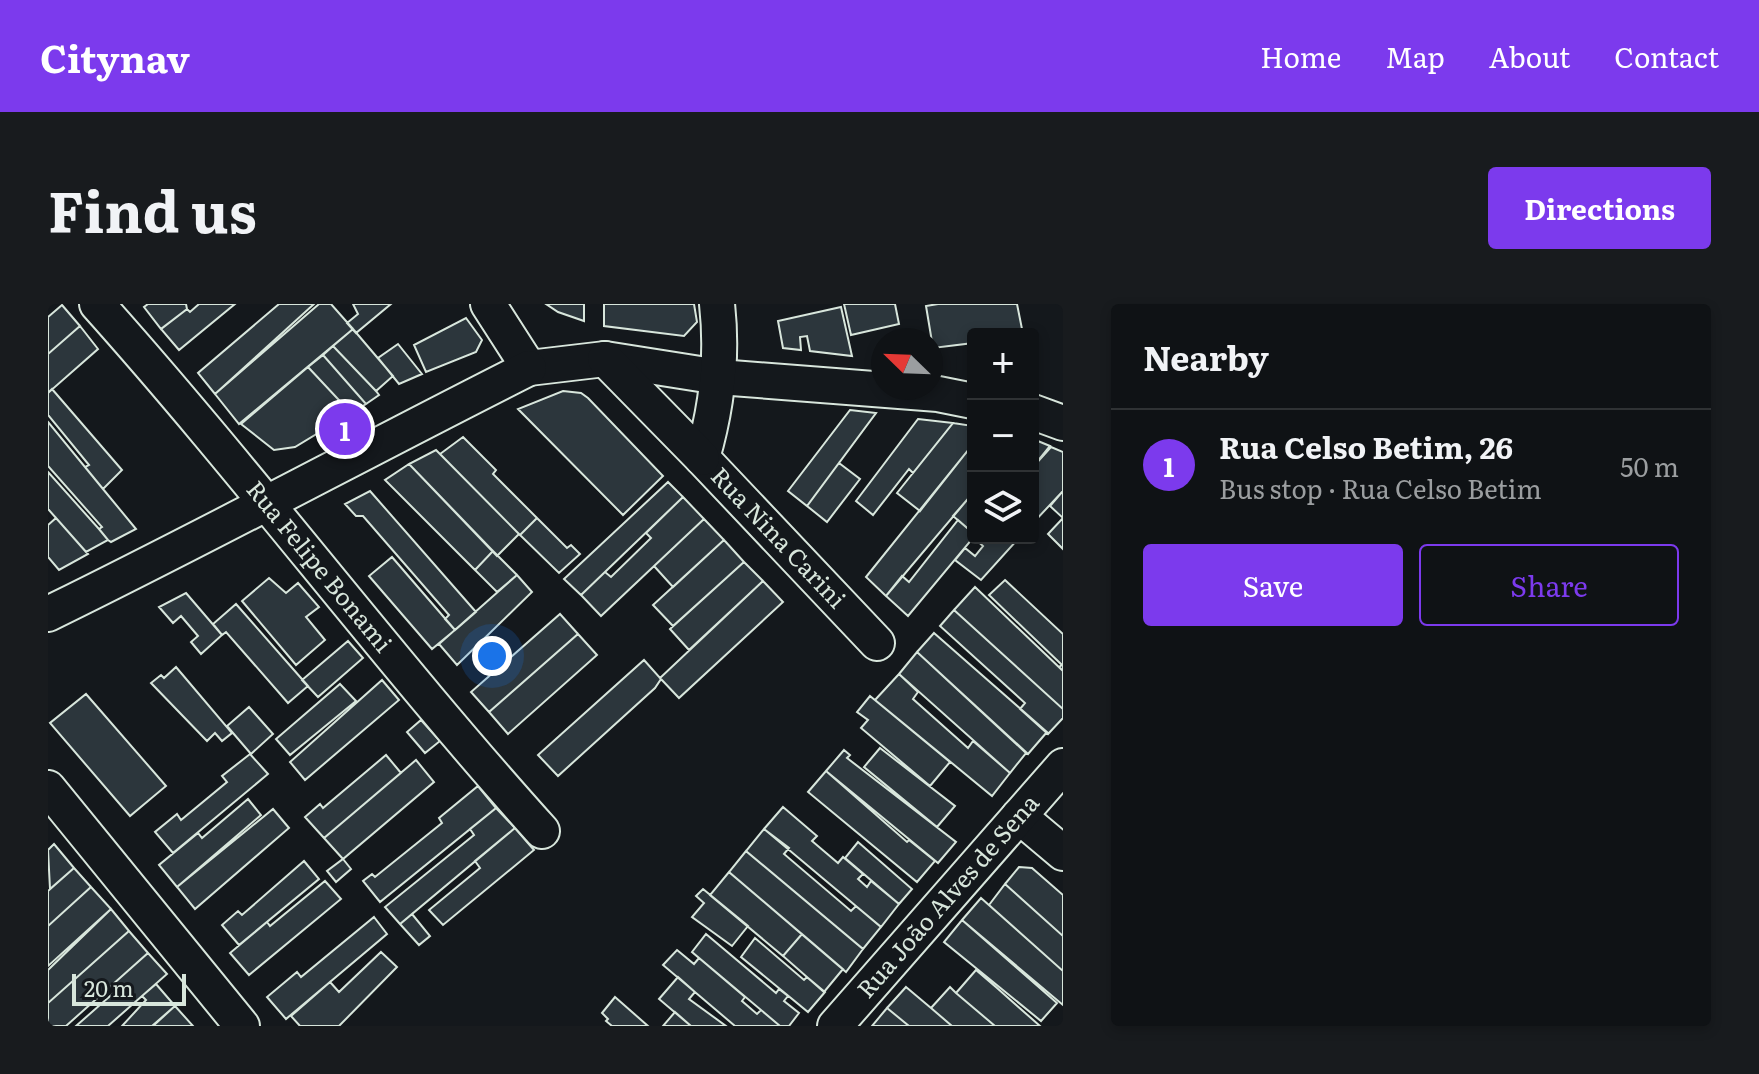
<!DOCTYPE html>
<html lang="en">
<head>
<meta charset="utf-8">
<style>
	:root { --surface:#0f1215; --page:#181b1e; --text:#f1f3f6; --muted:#9b9ea0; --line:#2f3234; --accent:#7c3aed }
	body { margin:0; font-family:Literata,serif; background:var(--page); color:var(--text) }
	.controls { position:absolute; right:24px; top:24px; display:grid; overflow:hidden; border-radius:8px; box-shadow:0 4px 12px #0003 }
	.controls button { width:72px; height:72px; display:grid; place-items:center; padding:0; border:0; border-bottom:2px solid var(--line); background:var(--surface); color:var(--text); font:40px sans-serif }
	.compass { position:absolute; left:823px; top:24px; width:72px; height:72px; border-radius:50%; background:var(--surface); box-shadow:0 4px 12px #0003; rotate:293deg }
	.scale { position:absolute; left:24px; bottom:20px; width:114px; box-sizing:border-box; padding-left:8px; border:4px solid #d8e6dc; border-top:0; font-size:22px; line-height:28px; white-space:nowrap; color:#d8e6dc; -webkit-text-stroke:6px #14181c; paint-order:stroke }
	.you { position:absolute; left:444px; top:352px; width:28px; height:28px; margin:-20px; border:6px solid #fff; border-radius:50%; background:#1a73e8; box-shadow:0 0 0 12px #1a73e833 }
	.badge { display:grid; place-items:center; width:52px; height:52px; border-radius:50%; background:var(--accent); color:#fff; font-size:26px; font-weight:700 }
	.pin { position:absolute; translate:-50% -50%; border:4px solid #fff; box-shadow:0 2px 8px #0006 }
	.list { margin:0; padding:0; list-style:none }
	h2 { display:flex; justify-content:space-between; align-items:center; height:104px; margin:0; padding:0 32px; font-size:34px }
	h2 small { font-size:26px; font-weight:400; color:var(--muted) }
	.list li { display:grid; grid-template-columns:52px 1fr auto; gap:24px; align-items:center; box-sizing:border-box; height:112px; padding:0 32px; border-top:2px solid var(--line) }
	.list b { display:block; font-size:30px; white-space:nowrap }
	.list p { margin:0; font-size:26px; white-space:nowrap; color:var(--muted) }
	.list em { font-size:26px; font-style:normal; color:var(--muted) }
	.actions { display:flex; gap:16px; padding:24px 32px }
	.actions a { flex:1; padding:18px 0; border:2px solid var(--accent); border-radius:8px; text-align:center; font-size:28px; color:var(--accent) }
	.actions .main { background:var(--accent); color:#fff }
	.icon { flex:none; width:44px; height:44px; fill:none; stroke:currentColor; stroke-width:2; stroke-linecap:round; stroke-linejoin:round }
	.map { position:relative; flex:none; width:1015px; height:722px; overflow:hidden; border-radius:8px }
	header { display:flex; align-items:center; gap:48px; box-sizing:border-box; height:112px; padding:0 40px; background:var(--accent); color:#fff }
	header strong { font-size:38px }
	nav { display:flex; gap:44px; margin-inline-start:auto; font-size:28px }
	.intro { display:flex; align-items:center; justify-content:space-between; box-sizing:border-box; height:192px; padding:0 48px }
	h1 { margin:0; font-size:56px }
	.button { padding:20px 36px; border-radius:8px; background:var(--accent); color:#fff; font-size:28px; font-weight:700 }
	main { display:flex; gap:48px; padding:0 48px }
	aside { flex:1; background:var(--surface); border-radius:8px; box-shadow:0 4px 12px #0003 }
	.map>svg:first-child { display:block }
	.building { fill:#2c363c; stroke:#d8e6dc; stroke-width:2 }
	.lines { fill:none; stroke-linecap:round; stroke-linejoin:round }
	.street-casing { stroke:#d8e6dc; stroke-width:38 }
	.street { stroke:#14181c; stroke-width:34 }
	.labels { text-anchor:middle; stroke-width:6; stroke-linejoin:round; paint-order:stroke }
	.street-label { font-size:24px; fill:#d8e6dc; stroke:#14181c }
</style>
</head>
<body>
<header>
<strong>Citynav</strong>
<nav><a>Home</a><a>Map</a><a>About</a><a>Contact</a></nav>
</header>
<div class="intro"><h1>Find us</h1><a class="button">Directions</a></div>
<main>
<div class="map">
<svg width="1015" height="722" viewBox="0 0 1015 722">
	<rect width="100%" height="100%" fill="#14181c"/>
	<!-- building -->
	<path class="building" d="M100,0H138L139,5L113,25L96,3Z
		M151,0H187L131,46L113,25L139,5L142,8Z
		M231,0H266L167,90L150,69Z
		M271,0H283L305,25L191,120L167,90Z
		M305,0H343L308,29L299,19L310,10Z
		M498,0H536V17L510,8Z
		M556,0H646L649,18L636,32L556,22Z
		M796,0H847L851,20L803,31Z
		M890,0H969L975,30H925V39L885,44L878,2Z
		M14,1L32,22L0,50V13Z
		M793,3L804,52L762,47L759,32L752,33L753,46L735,44L730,17Z
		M418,14L434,36L428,48L378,68L366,41Z
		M32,22L50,45L0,89V50Z
		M305,25L345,72L328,87L285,42Z
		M350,40L374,70L351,80L330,54Z
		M285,42L328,87L331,91L318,100L275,51Z
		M275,51L318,100L303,109L260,63Z
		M260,63L303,109L247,143L226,146L193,120Z
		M4,85L74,166L55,185L37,163L41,161L0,111V89Z
		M515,87L533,89L540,94L615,172L575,211L470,105Z
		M802,106L828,109L759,202L740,187Z
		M870,115L905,119L865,169L861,165L825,211L808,197Z
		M0,118L55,185L88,225L63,238L60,236L51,225L54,223L0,162Z
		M905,119L925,122V140L872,207L849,189Z
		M415,133L448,166L445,170L489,214L472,231L392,150Z
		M985,135L1002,142L985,163Z
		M925,140V189L838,292L818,273Z
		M1003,143L1015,148V187L985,219V163Z
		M388,146L471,230L449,252L361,160Z
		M791,159L812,175L779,218L759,202Z
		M361,160L445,247L427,266L337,176Z
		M0,168L51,225L60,236L38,248L0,205Z
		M620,178L635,193L533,291L516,275Z
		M322,187L428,308L407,326L397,315L401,311L315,212H308L297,200Z
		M1015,187V214L1002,202Z
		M925,189V229L905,212Z
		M635,193L656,215L553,312L533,291L557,268L563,273L603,234L598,229Z
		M8,214L40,250L11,266L0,253V221Z
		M489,214L519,244L523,241L532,250L511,269L472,231Z
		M1015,214V245L1000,230Z
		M656,215L676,236L625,283L606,262Z
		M910,216L925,229V234L860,312L838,292L854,272L861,278Z
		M926,234H971L933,276L907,256L917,244L927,252L935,242Z
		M676,236L696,258L625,322L605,301Z
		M445,247L469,271L449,288L427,266Z
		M344,253L407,326L384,345L321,272Z
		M696,258L715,277L641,346L622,325Z
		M469,271L484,288L409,361L391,340Z
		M221,274L238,289L250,279L271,303L258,313L277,336L248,361L194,297Z
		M957,276L1015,330V367L1011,363L1014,361L941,291Z
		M715,277L735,298L631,394L612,374Z
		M927,283L1015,367V405L906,306Z
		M138,289L174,331L153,350L143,338L150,332L133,312L125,319L111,303Z
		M188,300L260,382L240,399L178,328L174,331L165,320Z
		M906,306L1015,405V414L1000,430L972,405L977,399L892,322Z
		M512,310L530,330L441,408L423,388Z
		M886,329L999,428L980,450L869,348Z
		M530,330L549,351L460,430L441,408Z
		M300,337L315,354L270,393L254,376Z
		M869,348L978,449L962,469L851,370Z
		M596,356L613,375L607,384L510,472L490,451Z
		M128,363L184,429L174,437L167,429L159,437L103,379L113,371L116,374Z
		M851,370L870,388L865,395L920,444L925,437L962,469L944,492L827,396Z
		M334,376L351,396L257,476L242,458Z
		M292,380L308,397L242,451L228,435Z
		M38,390L118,482L82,512L2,419Z
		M822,392L902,458L882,482L813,424L820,416L809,408Z
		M201,403L225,430L203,450L179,422Z
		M373,416L392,437L377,449L359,428Z
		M832,444L907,502L889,523L816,463Z
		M796,446L802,451L799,454L908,538L890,559L778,467Z
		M202,450L220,470L125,549L107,528L129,510L133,516L179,478L174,472Z
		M338,451L353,469L276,534L257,513L272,500L275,504Z
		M368,456L386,478L295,555L276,534Z
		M778,467L859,538L861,536L887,557L869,578L760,488Z
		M430,482L448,504L332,598L315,577L324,570L327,573L394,519L391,514Z
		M200,495L213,511L129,583L111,561L150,529L154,534Z
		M735,503L769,532L764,537L790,559L795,553L815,570L810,575L819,583L823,577L851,600L833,623L716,525Z
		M448,504L467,524L352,620L337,603L426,531L422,525Z
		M225,505L241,524L147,605L129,583Z
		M467,524L486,546L395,621L381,606L432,564L427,557Z
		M716,525L741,544L736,550L803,607L808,602L833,623L815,645L698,547Z
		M810,538L864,585L851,600L797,554Z
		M6,540L26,564L2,585L0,546Z
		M698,547L815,645L798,668L681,568Z
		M295,555L303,565L288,578L279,567Z
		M256,557L271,575L191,641L174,621L190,607L194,611Z
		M971,563L984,564L1015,591V632L957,580Z
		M26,564L43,583L0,622V587Z
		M681,568L754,630L735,652L662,591Z
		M277,577L293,595L201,671L182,649L219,618L222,622Z
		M957,580L1015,632V667L941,601Z
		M43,583L63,605L0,662V622Z
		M655,585L700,622L684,642L644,613L656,599L648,592Z
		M933,594L1015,667V701L914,616Z
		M63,605L81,627L0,699V666Z
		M364,610L382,632L371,641L352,620Z
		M326,613L339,630L238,715L219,693L249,668L253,673Z
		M914,616L1009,699L993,717L896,638Z
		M81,627L100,649L18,722H0V699Z
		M658,630L728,689L731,685L740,692L736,697L751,709L741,722H732L644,648Z
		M754,630L795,665L776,688L735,652Z
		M707,634L756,676L759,673L777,688L760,708L693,653Z
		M629,646L646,660L651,654L697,693L694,697L709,710L713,706L732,722H687L615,661Z
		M333,648L349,663L291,722H252L243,712L282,678L291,688Z
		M100,649L119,670L60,722H28L69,686L64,681Z
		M928,666L949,684L992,722H947L908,689Z
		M630,673L647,688L641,695L678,722H643L611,695Z
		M108,680L127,702L105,722H74L98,696L94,692Z
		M858,683L883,704L904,722H861L839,704Z
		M902,683L908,689L947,722H904L883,704Z
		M567,693L600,722H564L558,717L560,715L554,709Z
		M127,702L145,722H104Z
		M839,704L861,722H824Z
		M627,708L643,722H615Z"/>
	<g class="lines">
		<defs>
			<g id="street">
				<path id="s1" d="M49,0C202,171 340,356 494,527"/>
				<path d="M440,0L481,64L557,55L671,73L890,90L925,97"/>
				<path id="s2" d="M669,0C675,53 669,103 654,154L829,339"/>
				<path d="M557,55L654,154"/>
				<path d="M985,108L1015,119"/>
				<path d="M0,310C162,231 320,145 481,64"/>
				<path d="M0,484L194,722"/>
				<path d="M971,512L1015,549"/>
				<path id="s3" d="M787,722L1015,462"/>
			</g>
		</defs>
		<!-- street casing -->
		<use href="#street" class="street-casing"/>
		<!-- street -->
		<use href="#street" class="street"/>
	</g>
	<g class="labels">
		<!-- street labels -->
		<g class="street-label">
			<text dy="8" stroke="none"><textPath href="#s2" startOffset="266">Rua Nina Carini</textPath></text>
			<text dy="8" stroke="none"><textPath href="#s1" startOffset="344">Rua Felipe Bonami</textPath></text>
			<text dy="8" stroke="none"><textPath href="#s3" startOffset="172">Rua João Alves de Sena</textPath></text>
		</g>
	</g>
</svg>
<div class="controls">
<button>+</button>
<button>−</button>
<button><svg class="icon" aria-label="layers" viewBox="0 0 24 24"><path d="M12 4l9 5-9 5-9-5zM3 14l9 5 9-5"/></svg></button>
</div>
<svg class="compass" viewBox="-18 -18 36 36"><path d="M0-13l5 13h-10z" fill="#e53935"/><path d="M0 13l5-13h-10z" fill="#9b9ea0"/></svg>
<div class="scale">20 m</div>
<div class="you"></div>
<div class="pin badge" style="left:297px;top:125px">1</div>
</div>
<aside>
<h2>Nearby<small></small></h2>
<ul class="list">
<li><span class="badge">1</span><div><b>Rua Celso Betim, 26</b><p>Bus stop · Rua Celso Betim</p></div><em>50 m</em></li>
</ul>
<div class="actions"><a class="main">Save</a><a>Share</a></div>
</aside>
</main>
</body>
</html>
